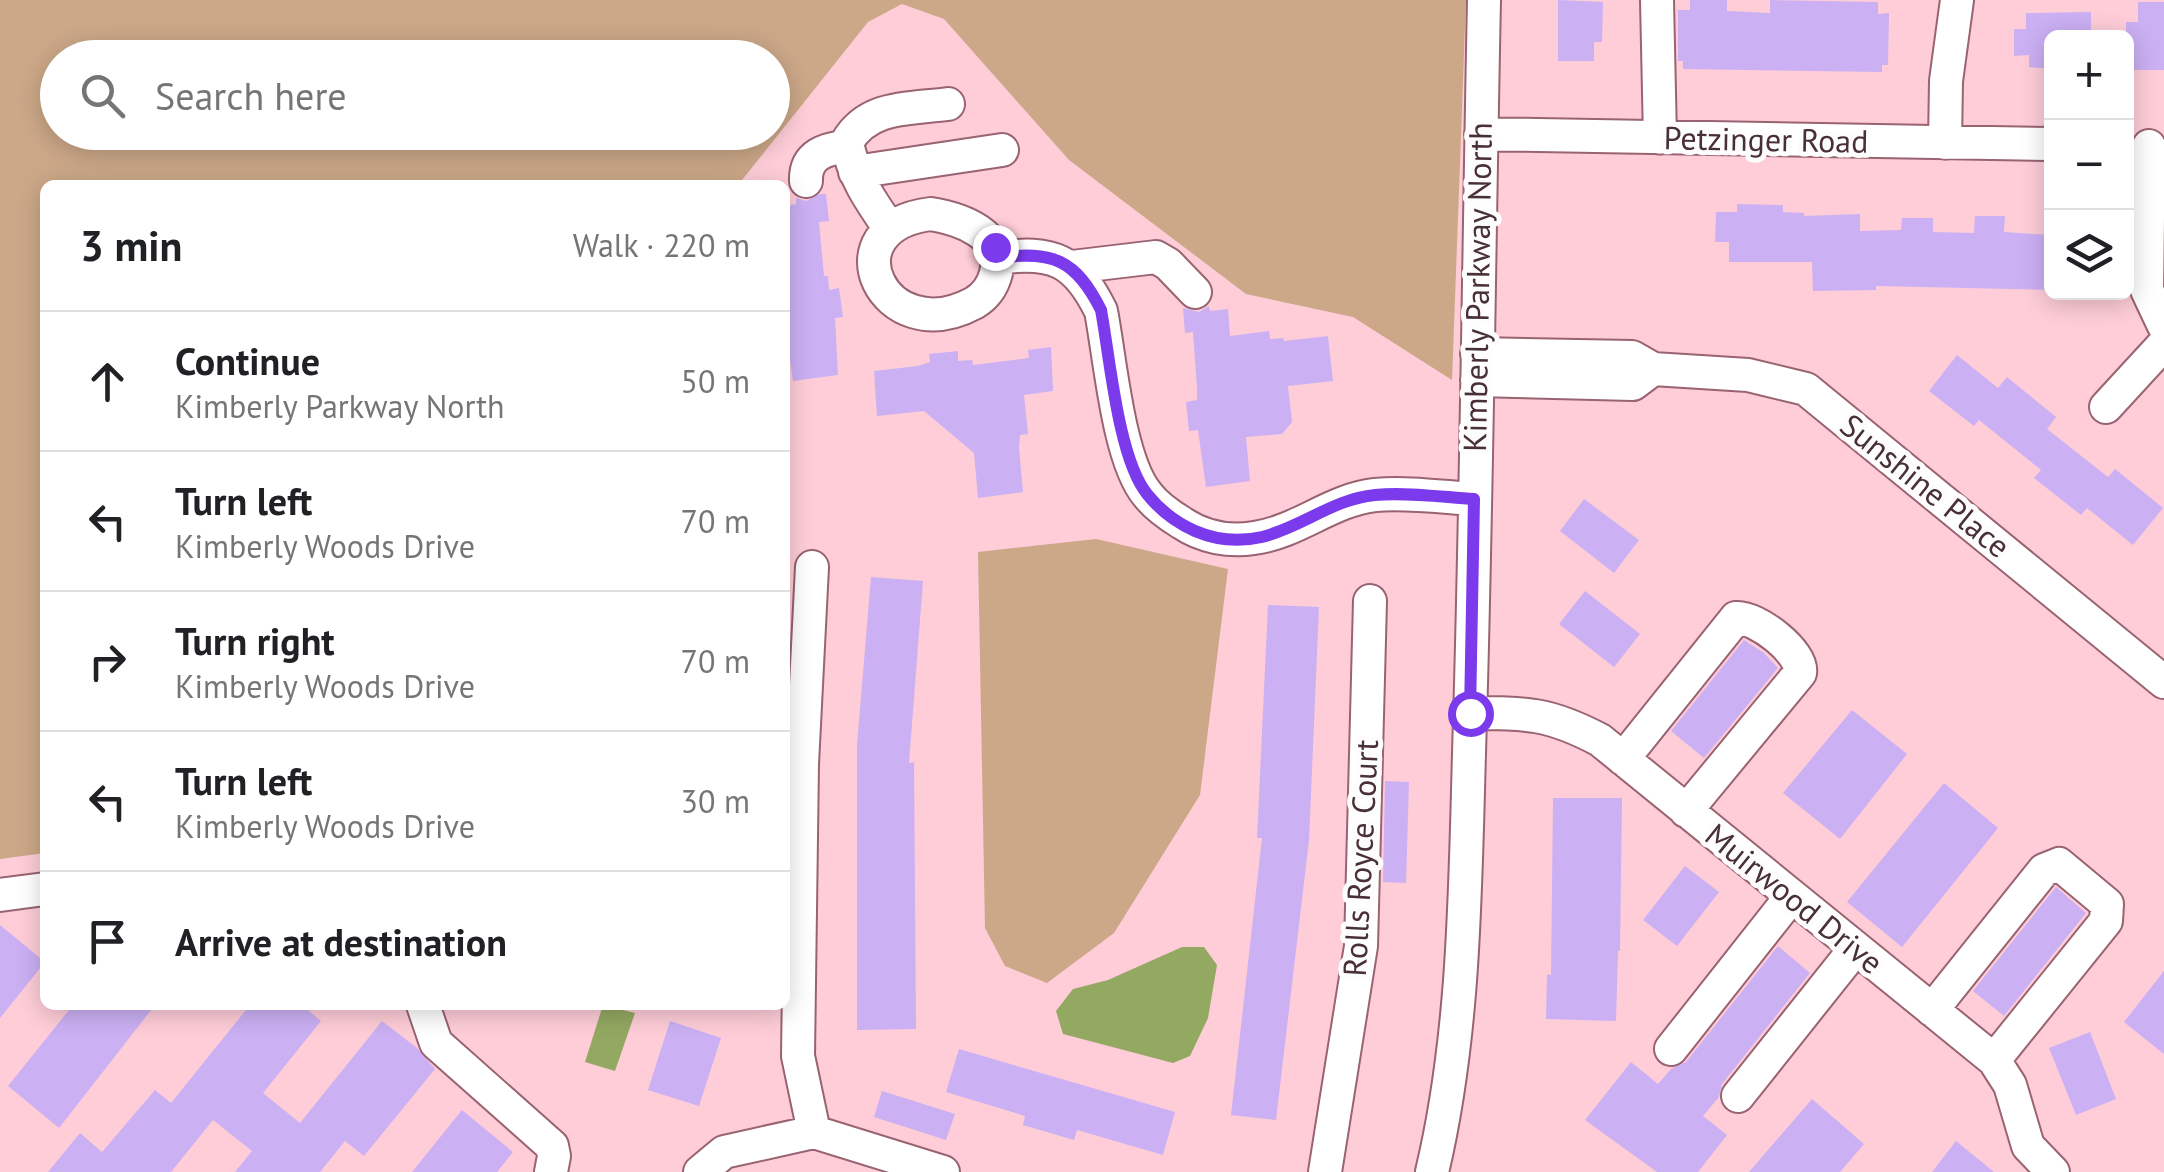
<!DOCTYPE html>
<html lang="en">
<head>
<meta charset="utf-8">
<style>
	:root { --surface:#fff; --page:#f6f6f6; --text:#202124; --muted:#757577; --line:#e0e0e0 }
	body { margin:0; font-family:"PT Sans",sans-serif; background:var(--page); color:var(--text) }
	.controls { position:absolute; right:30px; top:30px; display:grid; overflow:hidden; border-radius:15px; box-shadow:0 5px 25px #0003 }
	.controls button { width:90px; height:90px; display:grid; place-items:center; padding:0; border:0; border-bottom:2px solid var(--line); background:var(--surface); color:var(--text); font:50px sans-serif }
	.stop { position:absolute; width:30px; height:30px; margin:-22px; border:8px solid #7c3aed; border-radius:50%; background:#fff }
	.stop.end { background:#7c3aed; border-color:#fff; box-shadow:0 2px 10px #0008 }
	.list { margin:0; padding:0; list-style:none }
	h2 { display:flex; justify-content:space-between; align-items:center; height:130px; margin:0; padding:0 40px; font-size:42px }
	h2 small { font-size:32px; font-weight:400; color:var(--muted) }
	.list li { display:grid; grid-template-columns:65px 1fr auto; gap:30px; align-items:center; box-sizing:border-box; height:140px; padding:0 40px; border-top:2px solid var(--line) }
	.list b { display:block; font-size:38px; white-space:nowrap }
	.list p { margin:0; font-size:32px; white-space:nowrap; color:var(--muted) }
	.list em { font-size:32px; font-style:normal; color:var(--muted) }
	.icon { flex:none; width:55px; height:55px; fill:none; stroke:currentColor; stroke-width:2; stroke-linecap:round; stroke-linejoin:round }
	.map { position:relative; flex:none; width:2164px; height:1172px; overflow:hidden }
	.search { position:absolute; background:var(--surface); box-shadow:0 5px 25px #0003; left:40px; top:40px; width:750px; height:110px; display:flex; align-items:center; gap:25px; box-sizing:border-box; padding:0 35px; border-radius:55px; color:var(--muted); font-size:38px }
	.panel { position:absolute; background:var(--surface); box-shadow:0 5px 25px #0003; left:40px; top:180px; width:750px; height:830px; border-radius:15px }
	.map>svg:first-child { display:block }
	.green { fill:#cca888; fill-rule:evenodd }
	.water { fill:#93a962 }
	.building { fill:#cbb0f4 }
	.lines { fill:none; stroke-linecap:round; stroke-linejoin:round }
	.minor-casing { stroke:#996371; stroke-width:36 }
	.minor { stroke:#fff; stroke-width:32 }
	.route { stroke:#7c3aed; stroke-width:12 }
	.labels { text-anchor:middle; stroke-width:10; stroke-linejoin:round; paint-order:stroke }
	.street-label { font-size:32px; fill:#483036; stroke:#fdfdfd }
</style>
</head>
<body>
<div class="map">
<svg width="2164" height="1172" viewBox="0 0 2164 1172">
	<rect width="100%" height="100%" fill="#fecdd8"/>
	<!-- green -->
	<path class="green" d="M0,0H1466L1452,380L1353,317L1246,294L1069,160L944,19L902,4L868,22L738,185H45V853L0,859ZM58,58H772V132H58Z
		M1096,539L1228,569L1200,795L1114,933L1047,983L1005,966L985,928L978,552Z"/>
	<!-- water -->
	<path class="water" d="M1182,947H1204L1217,965L1208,1018L1190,1056L1173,1063L1063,1034L1056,1011L1073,989L1108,980Z
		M603,1005L635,1013L615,1071L585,1062Z"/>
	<!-- building -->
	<path class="building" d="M1558,0L1603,2L1602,42H1594V61H1558Z
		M1690,0H1727V11L1770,13V0L1878,2V14L1889,13L1888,65H1882V72L1683,69V61H1678V10H1690Z
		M2138,2H2164V70H2126V22H2138Z
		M2091,12V38H2052V69L2029,67V55L2014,56V29H2026V13Z
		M820,194H826L829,221L819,222L824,276H828L829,290L839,288L843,317L835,318L838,375L793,381L785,325V206L796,204V198L806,201Z
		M1737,204L1783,205V212L1804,213V216L1860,214V231L1901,230L1902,218H1933V232L1974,233L1975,216H2005L2004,232L2052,235V290L1876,286V290L1813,291L1812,262H1729V242H1715L1716,212H1737Z
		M1209,306L1210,311L1228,309L1230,336L1269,331L1270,339L1283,338L1284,341L1328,336L1333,381L1288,386L1292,422L1282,434L1246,437L1250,481L1206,487L1198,430L1189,431L1186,402L1197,400V388L1193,332L1185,333L1183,308L1199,312Z
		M1051,347L1053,391L1024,395L1028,434L1020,435L1019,448L1023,492L978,498L974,453L924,411L877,416L874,371L918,366L930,362L929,354L958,351V361L972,360L973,365L1029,358L1028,350Z
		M1957,355L1998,388L2007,377L2056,417L2047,429L2108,477L2115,469L2163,508L2133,545L2087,508L2081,515L2034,478L2041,470L1979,420L1974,426L1929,391Z
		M1584,499L1639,540L1614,573L1560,531Z
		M871,577L923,581L909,763L914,762L916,1029L857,1030V745Z
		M1585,591L1640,634L1614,667L1559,624Z
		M1268,605L1319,607L1309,840L1276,1120L1231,1115L1262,838H1257Z
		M1744,640L1764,653L1778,668L1704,758L1671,731Z
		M1852,710L1907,754L1840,839L1783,793Z
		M1385,781L1409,782L1406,883L1383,882Z
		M1944,783L1998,828L1902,947L1847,902Z
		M1553,798H1622L1620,951H1618L1616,1021L1546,1019L1547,974L1551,975Z
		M1685,866L1719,892L1677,946L1643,920Z
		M2056,887L2086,913L2004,1016L1973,991Z
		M0,925L45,962L0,1018Z
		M1778,946L1810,973L1722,1084L1719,1097L1703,1116L1727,1135L1698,1172H1657L1585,1120L1631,1062L1658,1084L1671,1069L1686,1062Z
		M2164,971V1054L2124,1022Z
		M73,1005H155L59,1128L8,1086Z
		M250,1005H302L321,1021L263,1093L300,1123L382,1021L417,1048L435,1069L364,1156L345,1141L320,1172H235L252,1151L213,1120L171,1172H48L80,1133L102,1152L155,1090L171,1103Z
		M670,1021L721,1038L699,1106L648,1090Z
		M2090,1032L2116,1099L2076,1115L2049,1048Z
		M959,1049L1175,1112L1163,1155L1077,1130L1074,1140L1023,1125L1025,1116L946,1092Z
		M882,1091L955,1114L946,1140L874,1117Z
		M1812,1099L1864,1144L1840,1172H1749Z
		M462,1110L513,1152L497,1172H412Z
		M1956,1141L1994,1172H1932Z"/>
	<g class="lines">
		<defs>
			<path id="minor" d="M1657,0L1660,138
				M1481,134L2052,144
				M1945,143L1946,81L1957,0
				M2149,146L2147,290L2164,326
				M855,172L1002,150
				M806,181C805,154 826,149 848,146
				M931,214C961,219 1005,234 996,273C993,285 986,296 974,303C883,352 825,227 931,214Z
				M890,229C870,200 853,176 847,142C868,105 910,109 948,104
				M997,258C1053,250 1076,260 1101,311C1110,357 1118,459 1147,494C1156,506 1169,515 1182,523C1203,537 1229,542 1254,538C1298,532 1331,500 1375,495C1407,492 1442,497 1474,499
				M1072,267L1156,257L1168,264L1195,292
				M1477,354L1632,357L1653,369L1748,375L1806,389L2164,682
				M1477,380L1633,384L1653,369
				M2106,407L2164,344
				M812,567L802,764L798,1056L814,1132
				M1470,713C1527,713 1549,713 1600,740L1994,1060L2010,1085L2028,1146L2053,1172
				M1623,759L1736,618C1756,616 1804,653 1800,673L1686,811
				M0,895L45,889
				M423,1005L436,1043L552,1146L554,1156L551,1172
				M1932,1010L2044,870L2059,864L2107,904L2106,921L1994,1060
				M1671,1049L1791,897
				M1738,1096L1855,949
				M700,1172L724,1152L814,1132L943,1172
				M1325,1172L1361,946L1370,601
				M1432,1172C1467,1025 1465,870 1470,720C1477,480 1479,240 1484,0"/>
		</defs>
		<!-- minor casing -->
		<use href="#minor" class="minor-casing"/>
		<!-- minor -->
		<use href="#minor" class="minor"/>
	</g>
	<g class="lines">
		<!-- route -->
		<path class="route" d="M995,247L997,258C1053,250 1076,260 1101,310C1110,358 1118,458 1147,494C1159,509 1177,523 1195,531C1216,540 1240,542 1262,537C1302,527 1333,499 1375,495C1407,492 1442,497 1474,499L1470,713"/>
	</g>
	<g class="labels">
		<!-- street labels -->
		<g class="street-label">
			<text transform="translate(1766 140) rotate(1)" y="11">Petzinger Road</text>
			<text transform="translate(1478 287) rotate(-89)" y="11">Kimberly Parkway North</text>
			<text transform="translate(1925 486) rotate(39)" y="11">Sunshine Place</text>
			<text transform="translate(1361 858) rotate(-87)" y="11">Rolls Royce Court</text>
			<text transform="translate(1794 899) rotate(39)" y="11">Muirwood Drive</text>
		</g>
	</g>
</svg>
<div class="controls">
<button>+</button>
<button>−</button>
<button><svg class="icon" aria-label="layers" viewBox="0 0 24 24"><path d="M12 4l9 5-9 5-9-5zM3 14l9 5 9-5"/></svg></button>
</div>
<div class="stop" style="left:1470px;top:713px"></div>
<div class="stop end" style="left:995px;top:247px"></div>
<div class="search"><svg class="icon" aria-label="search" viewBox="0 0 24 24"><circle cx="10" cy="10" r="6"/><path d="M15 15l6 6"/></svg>Search here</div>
<section class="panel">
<h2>3 min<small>Walk · 220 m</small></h2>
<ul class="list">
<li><svg class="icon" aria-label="ahead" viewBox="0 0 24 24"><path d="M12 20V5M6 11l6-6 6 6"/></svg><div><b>Continue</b><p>Kimberly Parkway North</p></div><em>50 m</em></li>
<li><svg class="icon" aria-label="left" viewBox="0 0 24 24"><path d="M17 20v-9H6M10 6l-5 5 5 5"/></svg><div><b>Turn left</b><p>Kimberly Woods Drive</p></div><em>70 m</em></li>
<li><svg class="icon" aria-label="right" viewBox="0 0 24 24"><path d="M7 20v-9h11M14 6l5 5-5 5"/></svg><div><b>Turn right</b><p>Kimberly Woods Drive</p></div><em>70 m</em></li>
<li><svg class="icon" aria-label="left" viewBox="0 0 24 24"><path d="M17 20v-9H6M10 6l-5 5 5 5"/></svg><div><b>Turn left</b><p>Kimberly Woods Drive</p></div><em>30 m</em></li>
<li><svg class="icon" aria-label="arrive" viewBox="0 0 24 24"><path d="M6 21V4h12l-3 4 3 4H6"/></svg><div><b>Arrive at destination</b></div></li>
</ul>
</section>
</div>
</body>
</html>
